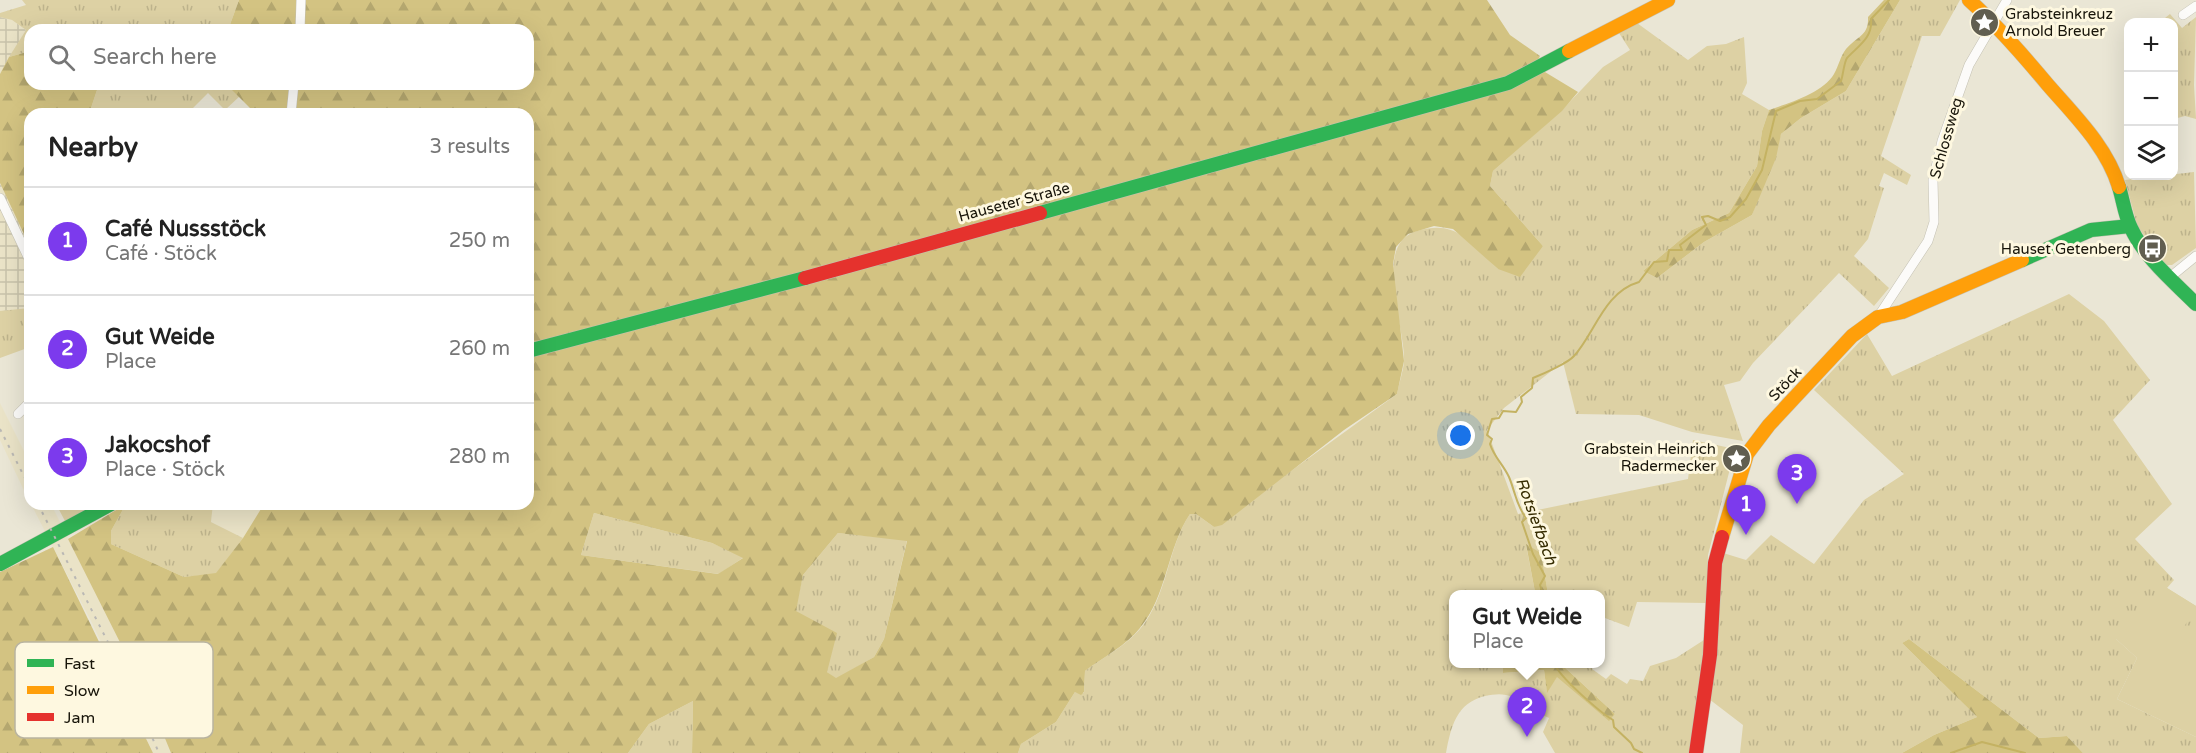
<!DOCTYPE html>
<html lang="en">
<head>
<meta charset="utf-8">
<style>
	:root { --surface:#fff; --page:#f2f2f2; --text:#222; --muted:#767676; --line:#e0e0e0; --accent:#7c3aed }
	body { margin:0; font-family:"Varela Round",sans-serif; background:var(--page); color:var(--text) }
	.controls { position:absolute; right:18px; top:18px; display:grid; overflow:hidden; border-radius:12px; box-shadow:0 6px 24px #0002 }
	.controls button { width:54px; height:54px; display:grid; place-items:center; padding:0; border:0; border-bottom:2px solid var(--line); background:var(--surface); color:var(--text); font:30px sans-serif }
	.you { position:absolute; left:1461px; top:436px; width:21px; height:21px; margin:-15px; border:4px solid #fff; border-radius:50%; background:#1a73e8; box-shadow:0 0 0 9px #1a73e833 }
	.badge { display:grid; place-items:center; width:39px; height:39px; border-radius:50%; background:var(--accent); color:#fff; font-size:20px; font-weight:700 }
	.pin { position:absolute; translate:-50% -50px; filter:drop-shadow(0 2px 3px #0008) }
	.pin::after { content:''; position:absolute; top:32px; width:21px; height:18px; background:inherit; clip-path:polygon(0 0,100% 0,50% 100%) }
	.popup { position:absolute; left:1449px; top:590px; width:156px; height:78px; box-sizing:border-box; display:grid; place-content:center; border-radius:12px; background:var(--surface); filter:drop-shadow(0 2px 4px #0005); font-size:20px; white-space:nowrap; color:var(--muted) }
	.popup b { font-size:22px; color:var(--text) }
	.popup::after { content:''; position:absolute; left:50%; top:100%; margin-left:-12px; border:12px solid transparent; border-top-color:var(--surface) }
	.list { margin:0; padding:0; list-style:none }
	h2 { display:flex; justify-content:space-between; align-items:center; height:78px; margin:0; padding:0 24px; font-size:26px }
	h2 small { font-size:20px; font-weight:400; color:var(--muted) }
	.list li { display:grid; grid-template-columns:39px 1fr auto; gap:18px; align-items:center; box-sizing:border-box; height:108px; padding:0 24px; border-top:2px solid var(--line) }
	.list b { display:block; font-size:22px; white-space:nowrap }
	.list p { margin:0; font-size:20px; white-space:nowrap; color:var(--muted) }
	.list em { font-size:20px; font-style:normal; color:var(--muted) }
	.icon { flex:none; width:33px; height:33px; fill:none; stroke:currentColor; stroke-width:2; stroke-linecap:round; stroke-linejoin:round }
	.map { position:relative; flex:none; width:2196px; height:753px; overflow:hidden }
	.search { position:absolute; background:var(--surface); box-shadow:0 6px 24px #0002; left:24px; top:24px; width:510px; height:66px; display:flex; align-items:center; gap:15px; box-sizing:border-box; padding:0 21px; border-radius:18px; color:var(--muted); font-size:22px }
	.panel { position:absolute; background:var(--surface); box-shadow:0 6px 24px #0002; left:24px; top:108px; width:510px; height:402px; border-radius:18px }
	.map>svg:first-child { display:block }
	.built { fill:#eae3c7 }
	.industrial { fill:url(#industrial-grid) }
	.grass { fill:url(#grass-tufts) }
	.forest { fill:url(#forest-firs); fill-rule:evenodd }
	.pitch { fill:#ddd1a4 }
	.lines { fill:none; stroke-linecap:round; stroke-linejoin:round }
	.stream { stroke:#c4b262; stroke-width:2 }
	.street-casing { stroke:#c4c1b3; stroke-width:10 }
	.fast-casing { stroke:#c4c1b3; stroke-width:15 }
	.slow-casing { stroke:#c4c1b3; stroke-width:15 }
	.jam-casing { stroke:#c4c1b3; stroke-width:15 }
	.street { stroke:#fcfbf9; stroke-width:9 }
	.fast { stroke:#30b455; stroke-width:14 }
	.slow { stroke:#ff9f0a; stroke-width:14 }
	.jam { stroke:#e5322d; stroke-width:14 }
	.rail { stroke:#bab8b4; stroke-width:2; stroke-dasharray:3 6; stroke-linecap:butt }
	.labels { text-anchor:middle; stroke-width:6; stroke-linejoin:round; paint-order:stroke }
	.poi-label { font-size:15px; fill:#171409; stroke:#fef8e0; text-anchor:end }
	.street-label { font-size:15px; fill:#171409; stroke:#fef8e0 }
	.water-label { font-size:16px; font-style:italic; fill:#352b00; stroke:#fef8e0 }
	.key { fill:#fef8e0; stroke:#b9b4a0; stroke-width:1.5 }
	.key-label { font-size:16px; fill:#171409 }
</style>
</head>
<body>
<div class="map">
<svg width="2196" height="753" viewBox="0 0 2196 753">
	<defs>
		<pattern id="industrial-grid" width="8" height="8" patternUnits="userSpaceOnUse" patternTransform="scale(1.5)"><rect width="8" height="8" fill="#eae3c7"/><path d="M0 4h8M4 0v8" fill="none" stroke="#c8c2aa"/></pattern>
		<pattern id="grass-tufts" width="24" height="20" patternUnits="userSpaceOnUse" patternTransform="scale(1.5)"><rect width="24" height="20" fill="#ddd1a4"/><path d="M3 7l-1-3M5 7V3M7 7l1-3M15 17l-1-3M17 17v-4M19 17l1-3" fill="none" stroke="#bdb38c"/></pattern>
		<pattern id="forest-firs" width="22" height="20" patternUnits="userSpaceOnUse" patternTransform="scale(1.5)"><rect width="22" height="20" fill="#d3c382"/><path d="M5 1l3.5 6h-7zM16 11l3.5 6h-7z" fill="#b4a76f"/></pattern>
	</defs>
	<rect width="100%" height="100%" fill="#eae6d5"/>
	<!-- built -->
	<path class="built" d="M0,403L30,463V503L0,440Z
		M31,504H51L150,702L171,753H153L93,625Z
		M213,504H264L243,538L211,522Z"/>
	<!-- industrial -->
	<path class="industrial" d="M0,17L12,20L26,30L0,74Z
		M0,183L30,247V308L6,312L0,311Z"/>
	<!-- grass -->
	<path class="grass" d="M22,0H239L228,30H30V51L9,57L26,30L12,20L0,17V13L26,5Z
		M1900,0H1960L1940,36H1922L1881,156L1911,175L1907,185L1884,173L1879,186L1884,188L1868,239L1854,256L1889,288L1874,306L1839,273L1753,363L1740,381L1724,385L1743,441L1692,432L1639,415L1576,414L1563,362L1504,408L1487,430L1518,514L1688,479L1693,440L1735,449L1708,555L1706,603L1637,602L1629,627L1605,618L1601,623L1600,594H1548L1541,553L1526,545L1535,592L1454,594V664H1503V673L1544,670L1547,692L1557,676L1609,720L1615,714L1561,664H1595L1592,669L1606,679L1611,674L1627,684L1630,679L1643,681L1650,666L1676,658L1707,638L1691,753H1555L1543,732L1549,718C1536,713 1525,703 1513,697C1503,693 1495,694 1485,696C1456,703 1451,727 1446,753H1018L1021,744L1056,722L1075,692L1084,693L1085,671C1102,658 1127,645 1140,629C1168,596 1167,548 1190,514H1196L1214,527L1397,394C1399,383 1403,372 1404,362C1406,328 1371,244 1417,231C1458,219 1469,243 1498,269L1543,246L1490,186L1493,171L1562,110L1603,67L1630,50L1619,33L1637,23L1688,60L1707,46L1726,44L1744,37L1747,83L1742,94L1769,110L1762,131L1757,166L1729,213L1692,230L1643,271L1657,278L1704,242L1752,215L1781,134L1801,118L1846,91Z
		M2170,14L2182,28L2196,17L2194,85L2196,119L2185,116L2174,119V22H2160Z
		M99,84H226L240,96L225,110L208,93L187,114H89Z
		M2194,172L2196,248L2172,265H2164L2137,225L2125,180Z
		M2069,294L2104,321L2150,380L2113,420L2172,504L2135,539L2174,580L2167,588L2196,606V647L2116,639L2137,658L2117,699L2196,737V753H2083L2067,736L2039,738L1909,639L1902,643L1977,717L1934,735L1902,753H1740L1743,725L1709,699L1720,552L1746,560L1771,535L1814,564L1864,500L1904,474L1814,390L1867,334L1892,376Z
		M30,308V347L0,358V311Z
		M56,504H99L65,521Z
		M126,504H213L211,522L243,538L216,574L184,577L111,544V531Z
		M594,513L712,543L744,557L719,574L581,555Z
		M838,533L907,540L884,639L874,657L836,679L827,672L795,611L803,575Z
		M693,701L692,753H628L649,724Z"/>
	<!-- forest -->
	<path class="forest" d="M239,0H1487L1510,35L1540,56L1535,66L1578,92L1562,111L1493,171L1490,186L1543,246L1520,277L1498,269L1453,229L1434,226L1408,234L1396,247L1393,264L1404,361L1397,394L1344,430L1222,525L1214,527L1196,514H1190C1167,548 1167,596 1140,628C1127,645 1102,658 1085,671L1084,692L1081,695L1075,692L1056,722L1021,744L1018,753H692L693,701L649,724L628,753H171L150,702L68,539L126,504L111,531V544L184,577L216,573L243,538L264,504H528V114H256L226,84H528V30H228ZM594,513L712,543L743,558L718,574L581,555ZM838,533L907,541L884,639L874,657L836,678L827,672L837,633L796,611L803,575Z
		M1884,0H1900L1846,91L1801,118L1781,134L1776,158L1752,215L1704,242L1657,278L1643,271L1692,230L1729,213L1757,166L1762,131L1769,110C1789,103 1823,93 1834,74C1839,65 1840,57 1846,49C1857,36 1869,36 1868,17Z
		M30,51V84H99L89,114H30V247L0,183V74L9,57Z
		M1526,544L1541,553L1548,594H1516L1535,592Z
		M53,547L153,753H0V572Z
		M1909,639L2039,738L2067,736L2083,753H1902L1934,735L1977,717L1902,643Z
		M1503,664H1561L1615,714L1609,721L1557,677L1547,693L1544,670L1503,673Z"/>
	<!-- pitch -->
	<path class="pitch" d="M2167,588L2196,606V621L2187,622L2179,635L2196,647V737L2117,699L2137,658L2116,639Z"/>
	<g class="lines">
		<!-- stream -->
		<path class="stream" d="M1543,594L1540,585L1545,576L1533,554L1522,522L1526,518C1516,505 1515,491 1509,477C1503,464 1494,457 1490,444L1492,439L1487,435L1492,419L1499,418L1503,411L1516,412L1522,402L1521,397L1532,388L1533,378C1543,374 1568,363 1574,356C1595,333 1604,292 1639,282L1654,262L1667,261L1669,250H1682L1680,245L1706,225L1702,217L1708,216L1720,221L1730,217L1746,199L1762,170L1776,111L1800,101L1817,99L1841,81C1843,76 1844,62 1847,58C1858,46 1873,38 1871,19L1889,0
			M1555,664C1558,676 1601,713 1613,720L1614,727L1631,743L1634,749L1642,753
			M1951,753L1982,742L2025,753"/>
		<defs>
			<path id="street" d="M2183,15L2196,6
				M300,30L301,0
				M291,114L294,84
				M0,198L30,261
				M2169,278L2196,256
				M1878,317L1928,241L1934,222L1933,180L1942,141L1969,65L2007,0
				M18,414L30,402"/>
			<path id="fast" d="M2119,187C2123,200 2125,216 2131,228C2145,258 2173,281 2196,304
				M1040,213L1508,83L1569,51
				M2022,260L2091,230L2130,226
				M528,351L805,278
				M0,564L111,504"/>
			<path id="slow" d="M1969,0C1998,26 2023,55 2048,85C2075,116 2107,147 2119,187
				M1569,51L1668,0
				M1722,537L1747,454L1769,425L1852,336L1878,317L1902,312L2022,260"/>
			<path id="jam" d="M805,278L1040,213
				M1696,753L1710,655L1715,563L1722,537"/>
		</defs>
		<!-- street casing -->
		<use href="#street" class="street-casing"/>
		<!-- fast casing -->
		<use href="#fast" class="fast-casing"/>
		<!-- slow casing -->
		<use href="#slow" class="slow-casing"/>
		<!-- jam casing -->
		<use href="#jam" class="jam-casing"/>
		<!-- street -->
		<use href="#street" class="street"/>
		<!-- fast -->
		<use href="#fast" class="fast"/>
		<!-- slow -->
		<use href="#slow" class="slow"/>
		<!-- jam -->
		<use href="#jam" class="jam"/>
		<!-- rail -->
		<path class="rail" d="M0,429L30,488
			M38,504L124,674L159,753"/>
	</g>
	<!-- icons -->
	<defs>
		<symbol id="sight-disc" viewBox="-11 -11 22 22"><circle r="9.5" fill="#615e50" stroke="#fef8e0"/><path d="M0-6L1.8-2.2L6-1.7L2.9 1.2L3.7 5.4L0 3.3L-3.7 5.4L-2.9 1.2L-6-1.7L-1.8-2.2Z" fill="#fff"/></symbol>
		<symbol id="bus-disc" viewBox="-11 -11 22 22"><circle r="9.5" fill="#615e50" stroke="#fef8e0"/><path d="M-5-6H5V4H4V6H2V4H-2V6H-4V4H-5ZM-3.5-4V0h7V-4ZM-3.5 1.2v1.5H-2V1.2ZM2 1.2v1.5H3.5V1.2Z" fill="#fff"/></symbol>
	</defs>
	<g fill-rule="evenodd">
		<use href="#sight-disc" x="1968" y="6" width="33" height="33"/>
		<use href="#bus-disc" x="2136" y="232" width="33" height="33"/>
		<use href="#sight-disc" x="1720" y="442" width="33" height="33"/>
	</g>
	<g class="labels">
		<!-- poi labels -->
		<g class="poi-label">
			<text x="2005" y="19" text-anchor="start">Grabsteinkreuz<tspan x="2005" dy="17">Arnold Breuer</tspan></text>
			<text x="2131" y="254">Hauset Getenberg</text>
			<text x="1716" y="454">Grabstein Heinrich<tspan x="1716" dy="17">Radermecker</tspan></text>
		</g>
		<!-- street labels -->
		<g class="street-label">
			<text transform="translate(1946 138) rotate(-74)" y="5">Schlossweg</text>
			<text transform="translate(1014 202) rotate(-15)" y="5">Hauseter Straße</text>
			<text transform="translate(1785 384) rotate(-47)" y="5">Stöck</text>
		</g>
		<!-- water labels -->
		<g class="water-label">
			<text transform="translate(1537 521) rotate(70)" y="6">Rotsiefbach</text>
		</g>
	</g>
	<!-- legend -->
	<rect x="15" y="642" width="198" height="96" rx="9" class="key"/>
	<rect x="27" y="659" width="27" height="8" fill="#30b455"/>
	<rect x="27" y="686" width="27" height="8" fill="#ff9f0a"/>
	<rect x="27" y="713" width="27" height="8" fill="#e5322d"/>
	<g class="key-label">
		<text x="64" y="669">Fast</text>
		<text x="64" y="696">Slow</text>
		<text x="64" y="723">Jam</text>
	</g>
</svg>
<div class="controls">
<button>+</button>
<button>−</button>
<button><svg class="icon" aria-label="layers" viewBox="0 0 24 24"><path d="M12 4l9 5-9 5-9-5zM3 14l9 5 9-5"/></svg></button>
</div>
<div class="you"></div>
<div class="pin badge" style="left:1746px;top:535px">1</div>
<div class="pin badge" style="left:1527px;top:737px">2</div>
<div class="popup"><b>Gut Weide</b>Place</div>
<div class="pin badge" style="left:1797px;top:504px">3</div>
<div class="search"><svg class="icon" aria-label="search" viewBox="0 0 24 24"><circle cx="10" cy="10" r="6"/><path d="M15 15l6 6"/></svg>Search here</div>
<section class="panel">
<h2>Nearby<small>3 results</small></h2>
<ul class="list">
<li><span class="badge">1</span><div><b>Café Nussstöck</b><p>Café · Stöck</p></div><em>250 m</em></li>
<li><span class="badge">2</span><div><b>Gut Weide</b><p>Place</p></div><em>260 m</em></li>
<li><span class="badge">3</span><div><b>Jakocshof</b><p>Place · Stöck</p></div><em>280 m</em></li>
</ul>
</section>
</div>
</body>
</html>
